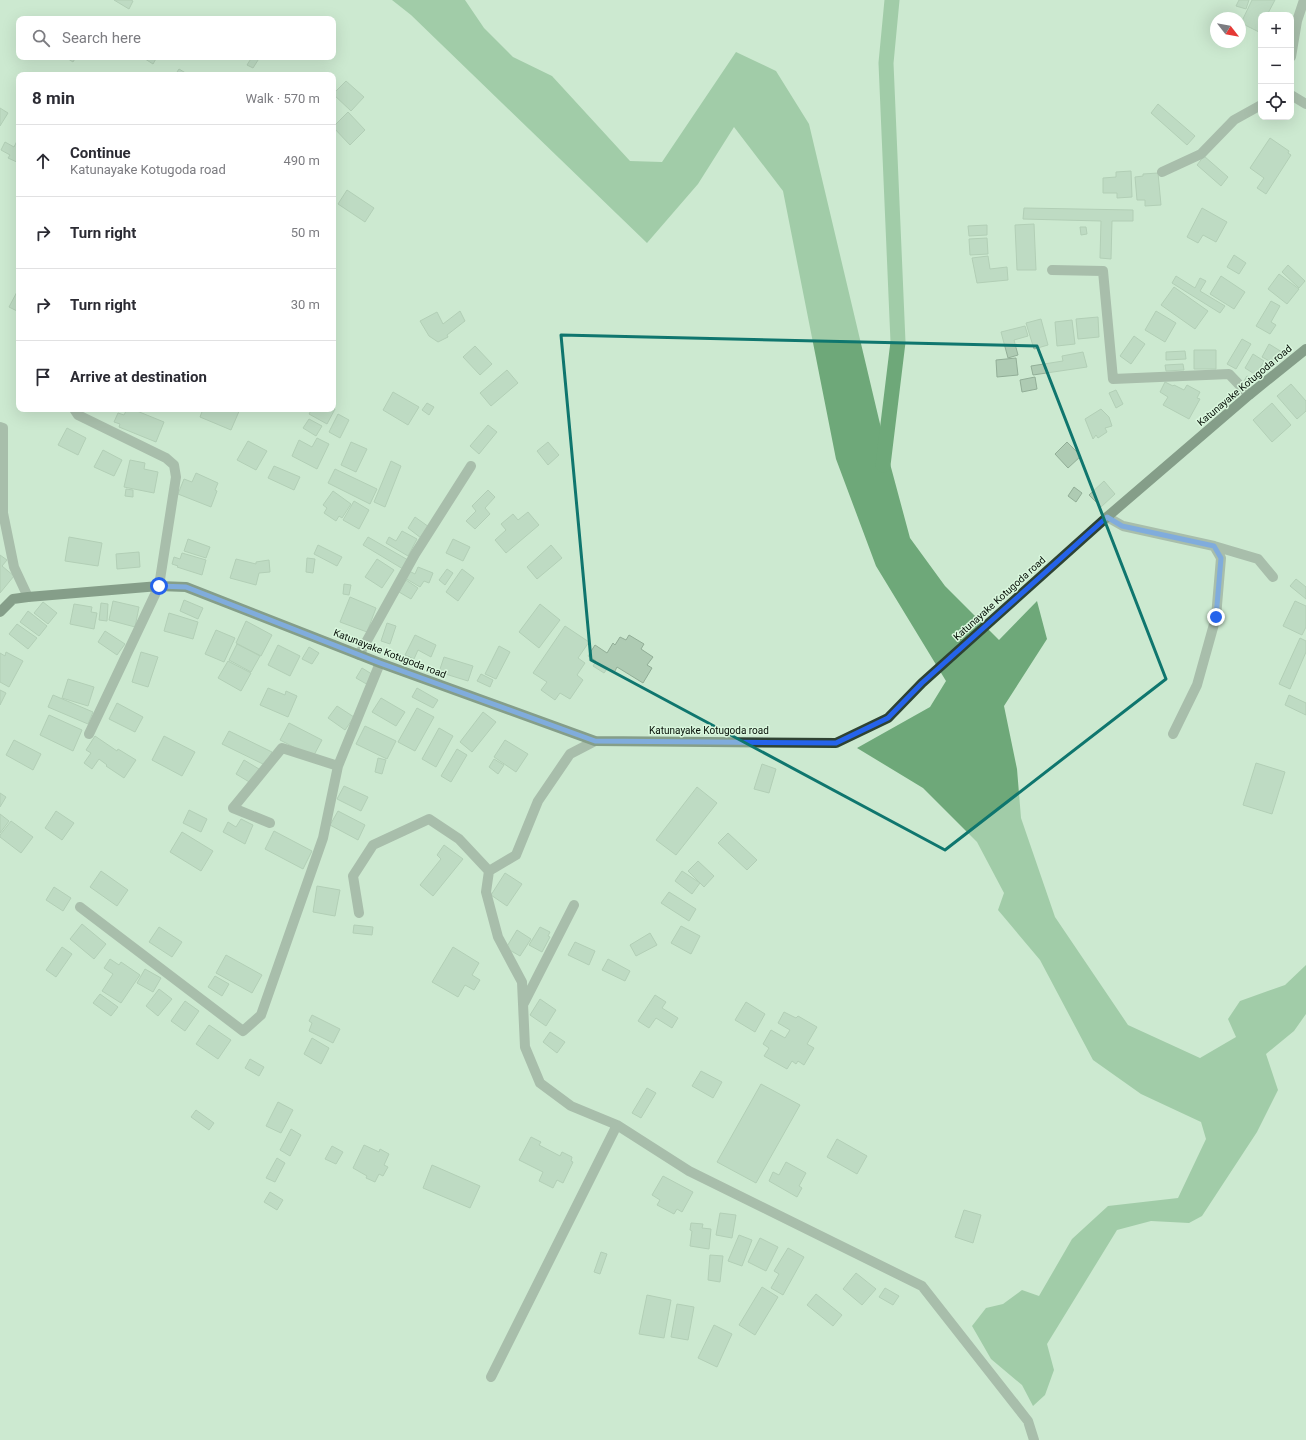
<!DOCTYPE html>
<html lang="en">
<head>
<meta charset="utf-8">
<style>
	:root { --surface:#fff; --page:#f7f7f7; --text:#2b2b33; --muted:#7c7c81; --line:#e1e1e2 }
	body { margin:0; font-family:Roboto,sans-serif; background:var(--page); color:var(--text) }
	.controls { position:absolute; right:12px; top:12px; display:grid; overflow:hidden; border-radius:8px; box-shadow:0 4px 16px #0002 }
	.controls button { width:36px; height:36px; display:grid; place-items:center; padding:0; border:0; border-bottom:1px solid var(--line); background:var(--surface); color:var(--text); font:20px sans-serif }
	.compass { position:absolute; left:1210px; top:12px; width:36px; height:36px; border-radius:50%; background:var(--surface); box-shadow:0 4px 16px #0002; rotate:121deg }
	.stop { position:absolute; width:12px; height:12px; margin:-9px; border:3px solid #2563eb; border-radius:50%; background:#fff }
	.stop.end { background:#2563eb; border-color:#fff; box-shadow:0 1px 4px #0008 }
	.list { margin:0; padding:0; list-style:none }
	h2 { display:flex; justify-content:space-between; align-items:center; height:52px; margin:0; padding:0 16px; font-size:17px }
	h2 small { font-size:13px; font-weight:400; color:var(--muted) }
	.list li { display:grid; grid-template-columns:26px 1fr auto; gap:12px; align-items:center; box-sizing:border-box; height:72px; padding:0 16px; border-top:1px solid var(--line) }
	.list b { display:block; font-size:15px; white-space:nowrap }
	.list p { margin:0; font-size:13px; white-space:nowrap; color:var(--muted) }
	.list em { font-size:13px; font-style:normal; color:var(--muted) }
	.icon { flex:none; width:22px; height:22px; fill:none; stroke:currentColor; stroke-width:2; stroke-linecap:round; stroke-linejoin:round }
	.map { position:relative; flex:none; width:1306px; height:1440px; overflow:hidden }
	.search { position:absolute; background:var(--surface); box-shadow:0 4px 16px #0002; left:16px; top:16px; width:320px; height:44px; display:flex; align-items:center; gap:10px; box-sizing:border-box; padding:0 14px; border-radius:8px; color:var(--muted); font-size:15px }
	.panel { position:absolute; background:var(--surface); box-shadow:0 4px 16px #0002; left:16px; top:72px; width:320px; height:340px; border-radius:8px }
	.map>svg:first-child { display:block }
	.water { fill:#6ea879 }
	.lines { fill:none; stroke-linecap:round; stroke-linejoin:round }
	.canal { stroke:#6ea879; stroke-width:15 }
	.building { fill:#aecbb3; stroke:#92ae97 }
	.minor { stroke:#7d897f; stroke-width:10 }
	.major { stroke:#2f4333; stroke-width:10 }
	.route { stroke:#2563eb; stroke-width:5 }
	.marked { fill:none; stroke:#0f766e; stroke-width:3; stroke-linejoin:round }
	.labels { text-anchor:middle; stroke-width:3; stroke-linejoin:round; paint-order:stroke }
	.street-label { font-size:10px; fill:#071008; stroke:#d9f7dd }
</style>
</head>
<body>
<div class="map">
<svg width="1306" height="1440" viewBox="0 0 1306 1440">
	<rect width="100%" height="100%" fill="#cce9d0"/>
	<!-- water -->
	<path class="water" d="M392,0H465L484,28L513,57L552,76L630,161L662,162L736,52L776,71L809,124L885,445L910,538L945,586L999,640L1037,601L1047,639L1004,706L1017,769L1021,818L1055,917L1128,1025L1200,1058L1236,1037L1228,1019L1240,1001L1285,985L1306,965V1014L1294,1031L1266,1054L1278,1090L1257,1132L1202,1216L1189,1223L1151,1221L1117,1230L1047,1344L1054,1370L1045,1395L1033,1406L1022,1385L991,1359L972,1326L986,1308L1003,1304L1022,1290L1039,1296L1072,1239L1108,1206L1178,1198L1206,1139L1201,1122L1141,1094L1093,1060L1040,960L998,910L1004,893L977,842L923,788L857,748L930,707L946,681L876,566L836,459L783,191L734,127L698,184L647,243L411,15Z"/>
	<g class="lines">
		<!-- canal -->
		<path class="canal" d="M883,465L898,342L886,63L892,0"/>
	</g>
	<!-- building -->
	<path class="building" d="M114,0H131L133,1L129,9Z
		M1239,0H1249L1246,9L1236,6Z
		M1252,0H1275L1267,15H1261V28L1259,32L1241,23Z
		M65,57H76L73,62Z
		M142,57H157L153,64Z
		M252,57H260L253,68L247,65Z
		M179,69L189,75H175Z
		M346,81L364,97L351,111L333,94Z
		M1158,104L1195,136L1187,145L1151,113Z
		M0,108L8,113L0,126Z
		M348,112L365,130L350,145L333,127Z
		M1270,138L1289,151L1288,153L1291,155L1266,194L1257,188L1264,178L1250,168Z
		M18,139L19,140V163L8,158L10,155L1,150L5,142L14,147Z
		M1204,156L1228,177L1221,186L1197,165Z
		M1131,171L1132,197L1117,198V193H1103V178L1116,177V172Z
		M1158,173L1161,205L1145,206V200H1137L1135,177L1143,176V174Z
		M347,190L374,208L365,222L338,204Z
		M1024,208L1133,210V221H1112L1111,259L1100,258L1101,221L1023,219Z
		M1202,208L1227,222L1216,242L1203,235L1198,243L1187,237Z
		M1034,224L1036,270H1017L1015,225Z
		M987,225V235L969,236L968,226Z
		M1080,227H1086L1087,234L1081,235Z
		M987,238L988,254L970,255L969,239Z
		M1234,255L1246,263L1239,274L1227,267Z
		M988,256L990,269L1007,267L1008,280L977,283L972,258Z
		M1288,265L1305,281L1299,288L1282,272Z
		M1279,274L1299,289L1287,304L1268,289Z
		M1176,276L1195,288L1200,278L1206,281L1200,291L1225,306L1220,313L1172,283Z
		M1221,276L1245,292L1234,309L1210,294Z
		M1174,287L1208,311L1195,329L1161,305Z
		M19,288V312L9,307Z
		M1271,301L1280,306L1271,322L1276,325L1270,334L1256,326Z
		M460,311L465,321L447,335L448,337L438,342L429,336L420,321L437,312L443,324Z
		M1156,311L1176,323L1165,342L1145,330Z
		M1098,317L1099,337L1078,339L1076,319Z
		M1041,319L1048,345L1034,349L1026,323Z
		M1072,320L1075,344L1057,346L1055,322Z
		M1025,326L1028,336L1014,340L1018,355L1008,358L1001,332Z
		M1134,336L1145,344L1131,364L1120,356Z
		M1242,339L1251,344L1236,369L1227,364Z
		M1269,344L1282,352L1275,364L1262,357Z
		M475,346L492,364L480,375L463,357Z
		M1194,350H1216V369H1194Z
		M1185,351L1186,359L1166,360V352Z
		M1083,352L1087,367L1033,375L1031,366L1063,361L1062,356Z
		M1253,354L1264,361L1256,375L1245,368Z
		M1016,358L1018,375L997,377L996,360Z
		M1183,364L1184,370L1166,371L1165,365Z
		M507,370L518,383L491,406L480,393Z
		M1247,376L1253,379L1250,384L1244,381Z
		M1035,377L1037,389L1022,392L1020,380Z
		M1165,382L1173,386L1174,385L1184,390L1187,385L1200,392L1197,398L1200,399L1189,419L1163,405L1168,397L1160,392Z
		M1291,384L1306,401V411L1297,419L1277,396Z
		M1116,390L1123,404L1116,408L1109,393Z
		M393,392L419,407L408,425L383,410Z
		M427,403L434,407L429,415L422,410Z
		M1272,403L1291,425L1272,442L1253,420Z
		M333,407L335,409L327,424L309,414L312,409H333Z
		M127,409H132L164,422L156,442L119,427L120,424L114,422L118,413L124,415Z
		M203,409H240L231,430L200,417Z
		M1101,409L1109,417L1112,426L1105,428L1107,432L1098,438L1096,435L1093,439L1085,419Z
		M338,414L349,420L340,438L329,432Z
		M309,419L322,426L316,436L303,428Z
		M488,425L497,432L479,454L470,446Z
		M67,428L86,438L78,455L58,445Z
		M317,438L329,444L317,469L292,456L299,440L312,447Z
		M248,441L267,451L256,470L237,460Z
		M351,442L367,449L356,472L341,465Z
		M548,442L559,455L548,465L537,451Z
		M1067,442L1081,456L1068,468L1055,454Z
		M103,450L122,460L114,476L94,467Z
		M130,460L145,463L144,469L158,472L154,493L124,487Z
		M391,461L401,466L385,507L374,502Z
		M274,466L300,477L294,490L268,478Z
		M335,469L377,489L370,504L328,483Z
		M196,473L218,483L215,490L217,491L211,507L178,494L184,479L192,482Z
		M1104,481L1115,494L1101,507L1089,495Z
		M1074,487L1082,493L1076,502L1068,496Z
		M126,489L133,490V497L125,496Z
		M488,490L495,497L485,508L490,514L475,529L466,521L476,511L472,506Z
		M333,491L351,504L342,518L339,516L336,521L324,513L327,508L323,505Z
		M354,501L369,510L359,529L343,520Z
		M528,512L539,525L506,553L495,540L506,530L501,524L513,514L518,520Z
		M415,517L429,527L421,538L408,528Z
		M402,531L417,539L408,556L386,543L389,537L396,541Z
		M69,537L102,543L98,566L65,561Z
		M368,537L408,560L403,569L363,545Z
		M188,539L210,547L206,558L184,551Z
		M453,539L470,547L463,561L446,553Z
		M318,545L342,557L337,566L314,554Z
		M551,545L562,558L537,579L527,567Z
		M139,552L140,567L117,569L116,554Z
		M182,553L206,560L202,575L177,567L178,566L172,564L174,557L180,559Z
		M0,555L7,560L2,566L14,576L0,593Z
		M307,558L315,559L313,573L306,572Z
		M236,559L256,564V562L269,560L270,572L259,573L256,585L230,578Z
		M377,559L394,570L382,588L365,577Z
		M418,567L433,573L429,583L424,581L420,587L405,578L409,571L415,574Z
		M447,569L453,573L445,585L439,580Z
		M462,569L474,578L458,601L446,592Z
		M1296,579L1306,587V599L1290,586Z
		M406,580L418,588L411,599L399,592Z
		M344,584L351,585L349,595L343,594Z
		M350,597L376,608L367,632L340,622Z
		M184,600L203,608L198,619L180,611Z
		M113,601L139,607L135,627L109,620Z
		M1295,601L1306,606V627L1302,635L1283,626Z
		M43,602L57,613L48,624L34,613Z
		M101,603L108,604L107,621L99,620Z
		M74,604L92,607L91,612L97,613L94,629L70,624Z
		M540,604L560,620L539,648L519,632Z
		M28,611L47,626L39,636L20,622Z
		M169,613L198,622L193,639L164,631Z
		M246,621L272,635L261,656L236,643Z
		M387,623L396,626L390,644L381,641Z
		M17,624L37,638L28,649L9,634Z
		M565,626L589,642L578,658L585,663L577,675L583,680L570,699L560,693L555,700L541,690L547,682L533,673Z
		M216,630L235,638L224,662L205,654Z
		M105,631L125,644L117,655L98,642Z
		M415,635L436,645L431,657L418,650L414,659L405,655Z
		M629,635L644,644L641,649L653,657L647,665L652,668L643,683L617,667L614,673L607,669L604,673L593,666L596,661L588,656L595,645L607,653L613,643L615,645L620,637L626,640Z
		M1300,638L1306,641V652L1290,689L1279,684Z
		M237,644L260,656L251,672L229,660Z
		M278,645L300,656L290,676L268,665Z
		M499,646L510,652L496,679L485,674Z
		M309,647L319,653L312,664L302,659Z
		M6,652L23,661L9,687L0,682V653L5,656Z
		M141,652L158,657L148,687L132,682Z
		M444,657L473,666L468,681L439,672Z
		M228,661L251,673L241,691L218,678Z
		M362,668L375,676L370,686L356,678Z
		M481,674L493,680L490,687L477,681Z
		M68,679L94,687L88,706L62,698Z
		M268,688L285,695L286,691L297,696L288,717L260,705Z
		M417,688L438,700L433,708L412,697Z
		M0,690L6,693L0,705Z
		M53,695L93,712L88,724L48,707Z
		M1289,695L1306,703V715L1285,705Z
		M381,698L405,712L396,726L372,712Z
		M117,703L143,717L135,732L109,719Z
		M337,706L354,717L345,730L328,718Z
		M417,708L434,717L415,751L398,742Z
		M483,712L496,722L472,752L460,742Z
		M49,715L82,730L73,751L40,735Z
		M289,723L322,740L313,757L280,740Z
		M365,726L396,741L387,759L356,744Z
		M439,728L453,736L436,767L422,759Z
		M229,731L272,752L265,765L222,744Z
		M95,736L117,751L118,749L136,760L124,778L106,766L107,765L99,759L92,769L84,763L91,753L86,750Z
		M164,736L195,752L182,776L152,760Z
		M14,740L41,754L33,770L6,755Z
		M505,740L528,754L516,772L494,757Z
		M457,749L467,755L451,782L441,776Z
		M378,758L386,760L382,774L375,772Z
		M494,759L504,765L498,774L489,767Z
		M244,760L259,769L251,783L236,774Z
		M1256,763L1285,772L1272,814L1243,805Z
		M762,764L776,769L769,793L754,789Z
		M344,786L368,797L361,811L337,799Z
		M697,787L717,803L676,855L656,840Z
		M0,793L6,797L0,807Z
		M189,810L207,819L201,832L183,823Z
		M56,811L74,823L62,840L45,828Z
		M338,811L365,825L358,840L330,825Z
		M0,814L9,821L0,833Z
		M241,819L253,825L245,844L223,832L228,822L236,827Z
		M11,821L33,837L21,853L0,837V835Z
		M274,831L312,851L303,869L265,849Z
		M182,832L213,851L201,871L170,852Z
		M728,833L757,860L747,870L718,843Z
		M444,845L463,859L433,896L420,885L441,859L437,855Z
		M698,861L714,876L704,887L688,871Z
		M101,871L128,890L117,906L90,887Z
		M682,871L700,883L692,894L675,881Z
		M505,873L522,884L507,906L491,895Z
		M317,886L340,890L335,916L313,912Z
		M54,887L71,898L63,911L46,900Z
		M669,892L696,909L689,921L661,903Z
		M82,924L106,944L94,959L70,939Z
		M354,925L373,927L372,935L353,933Z
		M681,926L700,936L691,954L671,943Z
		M159,927L182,942L172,957L149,942Z
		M540,927L550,932L548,936L550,937L542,952L529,945Z
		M517,930L531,939L520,956L506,948Z
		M650,933L657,945L636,956L630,945Z
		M575,942L595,951L589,965L568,955Z
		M62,947L72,954L56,977L46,970Z
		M453,947L479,963L472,975L480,980L474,990L465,985L458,997L432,982Z
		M226,955L262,975L252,993L216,973Z
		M110,959L119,965L121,962L140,975L121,1003L102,991L113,974L104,968Z
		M608,959L630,971L625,981L602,970Z
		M145,969L161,978L153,992L137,983Z
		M215,976L229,984L222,996L208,987Z
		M159,989L172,999L158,1016L146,1006Z
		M100,994L118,1007L111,1016L93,1003Z
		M655,995L666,1002L662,1008L678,1018L672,1028L656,1018L649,1028L638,1021Z
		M540,999L556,1010L546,1026L530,1015Z
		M185,1001L199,1011L185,1031L171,1021Z
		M746,1002L765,1014L755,1032L735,1020Z
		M784,1012L796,1018L798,1016L817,1027L807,1044L814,1048L804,1065L798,1061L796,1064L792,1061L787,1069L764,1056L769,1048L763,1044L771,1030L785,1038L790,1030L778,1023Z
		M312,1015L340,1029L333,1043L309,1031L312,1023L309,1021Z
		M209,1025L231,1040L218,1059L196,1044Z
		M550,1032L565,1042L557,1053L543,1042Z
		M312,1038L329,1048L321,1064L304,1054Z
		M250,1059L264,1067L259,1076L245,1068Z
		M701,1071L722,1082L713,1098L692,1086Z
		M761,1084L800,1105L756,1183L717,1162Z
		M647,1088L656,1093L641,1118L632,1113Z
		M278,1102L293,1110L281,1133L266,1126Z
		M196,1110L214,1123L209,1130L191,1117Z
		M291,1129L301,1135L290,1156L280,1150Z
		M531,1137L541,1142L539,1145L560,1156L562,1152L572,1157L571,1161L573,1162L563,1183L557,1180L553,1188L539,1181L543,1172L519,1160Z
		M837,1139L867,1156L857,1174L827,1157Z
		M364,1145L379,1152L380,1149L389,1154L384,1165L388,1167L383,1176L379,1174L375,1182L366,1178L367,1176L353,1168Z
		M332,1146L343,1152L336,1164L325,1159Z
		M277,1158L285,1163L275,1182L266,1178Z
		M786,1162L806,1173L799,1186L802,1188L797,1197L769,1181L773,1172L779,1175Z
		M432,1165L480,1186L470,1208L423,1188Z
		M663,1176L693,1192L682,1212L677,1209L674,1214L657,1205L660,1200L652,1195Z
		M270,1192L283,1200L277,1210L264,1202Z
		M964,1210L981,1215L973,1243L955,1237Z
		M720,1213L736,1215L732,1238L716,1235Z
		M691,1223L703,1224L702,1228L711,1229L709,1249L690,1246L692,1231L690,1230Z
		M739,1235L752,1240L742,1266L728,1261Z
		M760,1238L778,1247L766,1271L748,1262Z
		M788,1248L804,1257L783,1295L771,1288L779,1274L774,1271Z
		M601,1252L607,1254L600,1274L594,1272Z
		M710,1255L723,1256L720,1282L708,1280Z
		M856,1273L876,1289L862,1305L843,1289Z
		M762,1287L778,1297L755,1335L739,1325Z
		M885,1288L899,1296L893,1305L879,1297Z
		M816,1294L842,1315L833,1326L807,1305Z
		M647,1295L671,1300L664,1338L639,1334Z
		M677,1304L694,1307L688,1340L671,1337Z
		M714,1325L732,1334L717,1367L698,1358Z"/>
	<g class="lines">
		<!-- minor -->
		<path class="minor" d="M1291,57L1297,21L1304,0
			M1291,95L1306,104
			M1162,172L1201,154L1234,120L1261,105
			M1052,270L1103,271L1113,379L1229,374L1249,395
			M74,409L78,415L166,458L174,465L176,477L159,586L89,734
			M0,427L3,428V513L14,567L28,597
			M1107,517L1123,526L1214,546L1221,558L1216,617L1197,685L1173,734
			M1214,546L1258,559L1273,577
			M359,655L415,554L471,466
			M595,741L570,754L538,801L516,855L489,871L486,892L498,937L522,982L525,1047L540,1083L571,1106L617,1125L689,1171L922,1286L1028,1421L1034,1440
			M270,823L233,808L282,748L338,766L380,663
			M80,907L243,1031L261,1015L323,838L338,766
			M359,913L353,876L373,845L429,819L459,839L489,871
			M524,1003L574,905
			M491,1377L617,1125"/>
		<!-- major -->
		<path class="major" d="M0,612L13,599L28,597L159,586L186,587L380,663L595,741L836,743L888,718L922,683L1107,517L1249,395L1306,349"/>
	</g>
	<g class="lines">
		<!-- route -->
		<path class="route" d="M159,586L186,587L380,663L595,741L836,743L888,718L922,683L1107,517L1122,526L1214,546L1221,558L1216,617"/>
	</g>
	<!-- marked area -->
	<path d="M0 0H1306V1440H0ZM561,335L1037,346L1166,679L945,850L591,660Z" fill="#cce9d0" fill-opacity=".55" fill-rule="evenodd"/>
	<path class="marked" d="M561,335L1037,346L1166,679L945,850L591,660Z"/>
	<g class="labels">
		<!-- street labels -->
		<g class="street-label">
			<text transform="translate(1244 385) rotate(-40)" y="4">Katunayake Kotugoda road</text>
			<text transform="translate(999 598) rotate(-42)" y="4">Katunayake Kotugoda road</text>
			<text transform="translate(390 653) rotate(21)" y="4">Katunayake Kotugoda road</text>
			<text x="709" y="734">Katunayake Kotugoda road</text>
		</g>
	</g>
</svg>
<div class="controls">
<button>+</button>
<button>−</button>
<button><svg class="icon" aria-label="locate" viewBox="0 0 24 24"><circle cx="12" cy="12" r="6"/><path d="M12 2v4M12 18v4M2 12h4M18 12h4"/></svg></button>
</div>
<svg class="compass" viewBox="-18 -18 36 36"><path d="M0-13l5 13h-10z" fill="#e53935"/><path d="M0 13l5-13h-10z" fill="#7c7c81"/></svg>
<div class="stop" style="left:159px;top:586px"></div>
<div class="stop end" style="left:1216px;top:617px"></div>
<div class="search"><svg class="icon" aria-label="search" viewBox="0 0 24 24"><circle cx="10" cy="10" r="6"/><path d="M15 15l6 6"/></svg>Search here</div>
<section class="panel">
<h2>8 min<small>Walk · 570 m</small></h2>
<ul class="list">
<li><svg class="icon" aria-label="ahead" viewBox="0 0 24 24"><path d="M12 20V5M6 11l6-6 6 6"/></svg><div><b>Continue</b><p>Katunayake Kotugoda road</p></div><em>490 m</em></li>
<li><svg class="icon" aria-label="right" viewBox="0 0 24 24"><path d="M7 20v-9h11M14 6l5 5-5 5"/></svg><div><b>Turn right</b></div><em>50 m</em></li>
<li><svg class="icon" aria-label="right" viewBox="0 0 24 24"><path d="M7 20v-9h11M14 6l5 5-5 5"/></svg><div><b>Turn right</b></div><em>30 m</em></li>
<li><svg class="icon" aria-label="arrive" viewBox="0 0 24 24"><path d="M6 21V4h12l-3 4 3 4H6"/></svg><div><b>Arrive at destination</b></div></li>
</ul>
</section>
</div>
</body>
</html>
